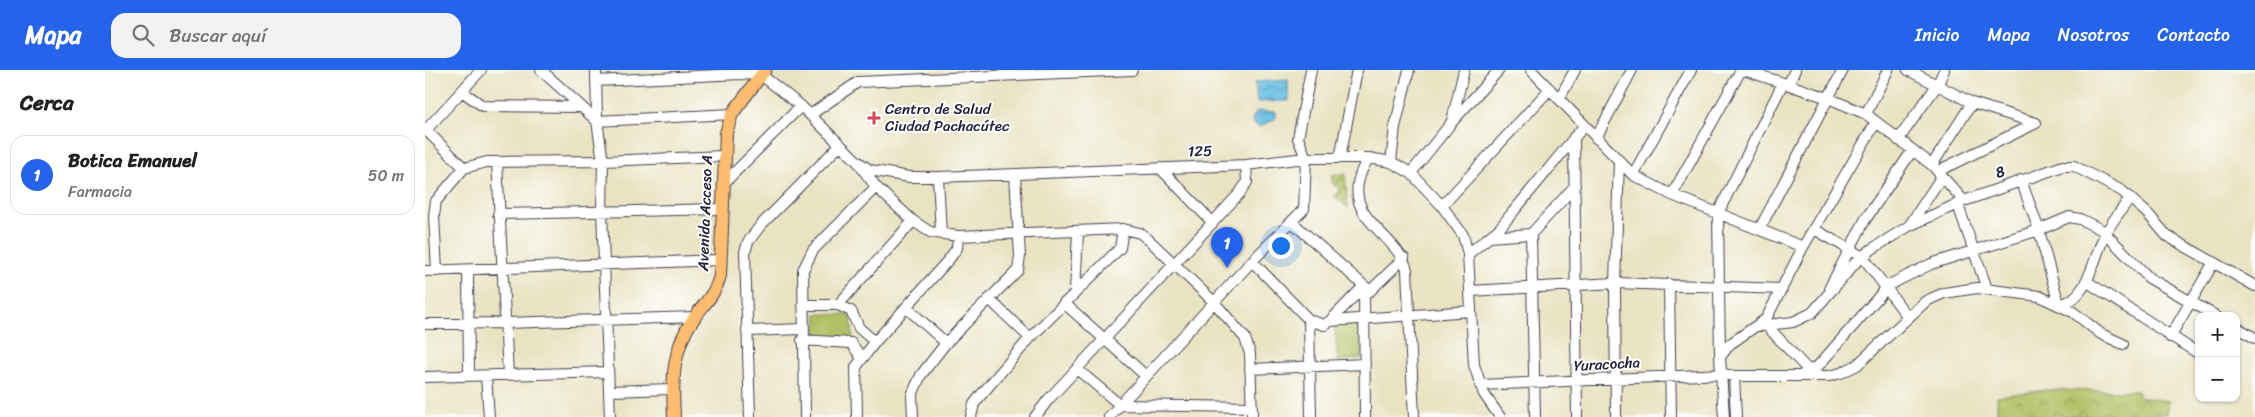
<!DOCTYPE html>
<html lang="es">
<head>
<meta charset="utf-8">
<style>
	:root { --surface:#fff; --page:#f2f2f2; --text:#202124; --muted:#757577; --line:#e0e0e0; --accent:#2563eb }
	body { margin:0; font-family:Sriracha,sans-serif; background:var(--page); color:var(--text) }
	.controls { position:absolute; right:15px; bottom:15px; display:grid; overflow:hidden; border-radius:10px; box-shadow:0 1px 4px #0004 }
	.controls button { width:45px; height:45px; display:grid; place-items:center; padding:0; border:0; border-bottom:1px solid var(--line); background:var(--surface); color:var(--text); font:25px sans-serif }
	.you { position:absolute; left:855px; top:175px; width:18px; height:18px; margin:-12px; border:4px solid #fff; border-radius:50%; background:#1a73e8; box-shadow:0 0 0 8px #1a73e833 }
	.badge { display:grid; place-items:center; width:32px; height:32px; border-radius:50%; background:var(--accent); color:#fff; font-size:16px; font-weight:700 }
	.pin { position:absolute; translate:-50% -41px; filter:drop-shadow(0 1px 2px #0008) }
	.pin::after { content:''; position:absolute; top:26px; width:18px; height:15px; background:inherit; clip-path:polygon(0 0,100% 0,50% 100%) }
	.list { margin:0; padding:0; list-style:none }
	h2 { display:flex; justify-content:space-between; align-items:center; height:65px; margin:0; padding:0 20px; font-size:21px }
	h2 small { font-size:16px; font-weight:400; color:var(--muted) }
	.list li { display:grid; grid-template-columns:32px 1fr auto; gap:15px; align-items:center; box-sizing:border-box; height:80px; margin:0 10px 10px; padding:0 10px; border:1px solid var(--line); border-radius:15px }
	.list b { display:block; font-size:19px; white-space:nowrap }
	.list p { margin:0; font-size:16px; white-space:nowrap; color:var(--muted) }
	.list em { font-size:16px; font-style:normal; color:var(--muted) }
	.icon { flex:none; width:28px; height:28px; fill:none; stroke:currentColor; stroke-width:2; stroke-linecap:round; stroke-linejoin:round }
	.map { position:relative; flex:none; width:1830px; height:347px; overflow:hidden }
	header { display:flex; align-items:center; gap:30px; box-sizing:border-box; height:70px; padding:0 25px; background:var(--accent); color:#fff }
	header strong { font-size:24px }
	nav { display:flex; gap:28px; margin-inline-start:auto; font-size:18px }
	.search { width:350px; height:45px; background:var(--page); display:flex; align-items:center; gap:12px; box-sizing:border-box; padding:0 18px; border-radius:15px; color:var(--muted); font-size:19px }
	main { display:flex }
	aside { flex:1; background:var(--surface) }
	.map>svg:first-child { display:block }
	.grass { fill:#b0c165; stroke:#697250 }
	.park { fill:url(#park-crowns); stroke:#697250 }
	.garden { fill:url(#garden-furrows); stroke:#697250 }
	.water { fill:url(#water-waves); stroke:#447190 }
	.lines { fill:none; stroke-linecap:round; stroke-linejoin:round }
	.minor-casing { stroke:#403f4f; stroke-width:12 }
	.major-casing { stroke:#403f4f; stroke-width:14 }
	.minor { stroke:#fff; stroke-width:10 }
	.major { stroke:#fdbc70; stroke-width:12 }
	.poi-dot { fill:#d1495b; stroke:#fff; stroke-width:2 }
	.labels { text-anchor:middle; stroke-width:4; stroke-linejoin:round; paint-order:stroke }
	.poi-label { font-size:15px; fill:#22223b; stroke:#fff; text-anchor:start }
	.street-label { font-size:15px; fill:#22223b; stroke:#fff }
</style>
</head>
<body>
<header>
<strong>Mapa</strong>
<div class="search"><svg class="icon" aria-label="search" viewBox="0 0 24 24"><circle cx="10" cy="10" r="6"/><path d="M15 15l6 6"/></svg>Buscar aquí</div>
<nav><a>Inicio</a><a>Mapa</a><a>Nosotros</a><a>Contacto</a></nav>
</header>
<main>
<aside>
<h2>Cerca<small></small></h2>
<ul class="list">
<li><span class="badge">1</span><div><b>Botica Emanuel</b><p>Farmacia</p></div><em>50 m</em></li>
</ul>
</aside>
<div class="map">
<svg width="1830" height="347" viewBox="0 0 1830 347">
	<defs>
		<pattern id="park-crowns" width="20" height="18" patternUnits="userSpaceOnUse" patternTransform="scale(1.25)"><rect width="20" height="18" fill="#b0c165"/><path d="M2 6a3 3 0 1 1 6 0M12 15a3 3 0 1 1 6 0" fill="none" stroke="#8f9c54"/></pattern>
		<pattern id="garden-furrows" width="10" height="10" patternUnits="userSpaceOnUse" patternTransform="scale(1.25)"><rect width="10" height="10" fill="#b0c165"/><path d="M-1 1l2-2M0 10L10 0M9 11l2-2" fill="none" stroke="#8f9c54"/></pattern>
		<pattern id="water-waves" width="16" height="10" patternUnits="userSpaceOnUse" patternTransform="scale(1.25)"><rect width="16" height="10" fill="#67c0e4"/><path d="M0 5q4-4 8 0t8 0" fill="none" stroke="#549cba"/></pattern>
	</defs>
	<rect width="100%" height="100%" fill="#fff"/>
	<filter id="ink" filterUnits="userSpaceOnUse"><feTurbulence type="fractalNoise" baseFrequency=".02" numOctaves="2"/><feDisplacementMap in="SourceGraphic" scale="10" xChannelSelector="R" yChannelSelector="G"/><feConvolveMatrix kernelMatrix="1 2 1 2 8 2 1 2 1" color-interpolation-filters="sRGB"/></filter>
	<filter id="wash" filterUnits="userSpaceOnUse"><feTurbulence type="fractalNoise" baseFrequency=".0096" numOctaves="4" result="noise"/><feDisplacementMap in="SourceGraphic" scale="20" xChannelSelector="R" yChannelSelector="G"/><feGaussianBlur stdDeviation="1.12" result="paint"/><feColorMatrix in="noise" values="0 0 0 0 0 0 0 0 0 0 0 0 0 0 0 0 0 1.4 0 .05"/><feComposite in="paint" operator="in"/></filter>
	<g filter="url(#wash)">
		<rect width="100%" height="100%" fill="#e9e3c2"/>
		<!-- grass -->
		<path class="grass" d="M392,244L426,245L428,269L391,267Z
			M933,250L937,288L913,291L909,253Z"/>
		<!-- park -->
		<path class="park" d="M1622,320L1712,321L1714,327L1744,331L1742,344L1572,347V326Z"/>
		<!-- garden -->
		<path class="garden" d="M920,104L923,138L909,126L915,119L907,113V105Z"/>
		<!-- water -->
		<path class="water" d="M863,10L864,31L832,32L830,12Z
			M832,41L851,42V48L835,57L828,53L827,49Z"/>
	</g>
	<g filter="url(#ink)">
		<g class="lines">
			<defs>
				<path id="minor" d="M116,0L172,51L307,44
					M171,0L172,51L178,91L177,141L185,347
					M330,0L376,36L432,91L445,100L484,107H513L821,95L881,88H944L966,92L986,103L1017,136L1038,165L1043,184L1049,295L1059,324L1075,347
					M1106,0L1208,105L1247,125L1378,177
					M1319,0L1403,28L1441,44L1507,95L1539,131
					M1483,0L1547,33L1611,53
					M171,11L314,4L335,5
					M1363,15L1370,0
					M38,22L58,36L157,37
					M1134,29L1150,0
					M1441,44L1463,0
					M385,45L433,12L707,0
					M1027,51L1039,0
					M0,59L39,98
					M0,61L56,0
					M1149,67L1152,347
					M1171,68L1207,0
					M1473,70L1513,14L1519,0
					M915,88L932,0
					M944,88C938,96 935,103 933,113C926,152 973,166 982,200L989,347
					M72,92L83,305
					M966,92L970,57L984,0
					M434,94L451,117L488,151L505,162L533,166L698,159L715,163L724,170L789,232L820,268L825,284L827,347
					M1507,95L1547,33
					M735,98L788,153
					M1513,101L1611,53
					M986,103L1027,52L1074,0
					M1208,105L1266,0
					M513,107L516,164
					M1596,110L1614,160L1634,235C1665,229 1668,186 1681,163C1687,151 1697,139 1705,128
					M298,114L376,36
					M1247,125L1316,0
					M1533,135L1562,219
					M1017,136L1125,19
					M73,144L296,139
					M867,152L945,221L979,188
					M1484,156L1517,106
					M1389,159L1438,187L1482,246
					M1334,160L1418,0
					M1064,167L1106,164
					M1043,184L1074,159L1159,56
					M827,191L884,250L899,255L905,251L939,216
					M43,200L44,306
					M0,201L296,190
					M12,201L9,146L11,131L39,98L62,92L178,91L299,86
					M1661,211L1774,284
					M1244,214L1246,347
					M939,216L940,347
					M1405,217L1440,150L1487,81
					M650,221L653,162
					M1045,221L1190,213L1357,219
					M564,229L605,268
					M639,233L721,306
					M378,235H413L488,151
					M413,235L426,241L434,258L450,272
					M482,238L521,273
					M884,250L886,347
					M905,251L1046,241
					M0,254L80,253L270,247
					M1334,256L1368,252L1387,243L1431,192L1447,179L1484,156L1539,131L1638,96H1649L1697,121L1723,144L1742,166L1830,216
					M1342,256L1384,301
					M1811,257L1830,268
					M322,261L377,259
					M1745,267L1789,192
					M377,270L426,273L437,288
					M1295,287L1305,274L1341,249L1378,177L1451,52
					M825,299L940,294
					M653,300L695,335L827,337
					M1377,305L1394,295L1464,215L1506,194L1614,160L1644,147L1655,149L1677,160L1724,208L1791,246
					M61,306L64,347
					M1309,306L1311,347
					M0,307L183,302
					M1055,315L1298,304L1309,306H1404L1416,303L1432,295L1501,231L1519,223L1552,218L1614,226L1648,242L1676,264L1698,274
					M185,321L247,319
					M325,347L320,182L323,172L335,156L415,75
					M380,347L378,200L388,180L451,117
					M432,347L431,297L450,272L525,188L532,178L533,166
					M488,347L487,325L496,305L521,273L593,200L595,186L590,105
					M546,347L549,334L556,325L605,268L695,178L698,159
					M610,347L623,330L815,123L822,112L821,95
					M684,347L827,191L879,139L881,88L873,68L886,0
					M1110,347L1106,164L1150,116
					M1191,347L1190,213L1194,91
					M1299,347L1295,287L1293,143L1358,13"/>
				<path id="major" d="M249,347C247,311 247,278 269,248C279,234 291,223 295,206L301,63L307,44L340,0"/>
			</defs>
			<!-- minor casing -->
			<use href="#minor" class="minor-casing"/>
			<!-- major casing -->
			<use href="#major" class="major-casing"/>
			<!-- minor -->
			<use href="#minor" class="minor"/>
			<!-- major -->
			<use href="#major" class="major"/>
		</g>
	</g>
	<!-- markers -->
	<path class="poi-dot" d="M446.5 40.5h5v5h5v5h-5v5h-5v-5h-5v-5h5z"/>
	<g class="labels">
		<!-- poi labels -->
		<g class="poi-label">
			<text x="460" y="44">Centro de Salud<tspan x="460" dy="17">Ciudad Pachacútec</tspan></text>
		</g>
		<!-- street labels -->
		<g class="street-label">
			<text transform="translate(775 81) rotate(-2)" y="5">125</text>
			<text transform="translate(1575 102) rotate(-20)" y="5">8</text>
			<text transform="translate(280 143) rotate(-88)" y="5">Avenida Acceso A</text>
			<text transform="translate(1182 294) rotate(-3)" y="5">Yuracocha</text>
		</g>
	</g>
</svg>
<div class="controls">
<button>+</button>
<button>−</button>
</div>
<div class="you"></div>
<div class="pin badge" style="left:802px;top:198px">1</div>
</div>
</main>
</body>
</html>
